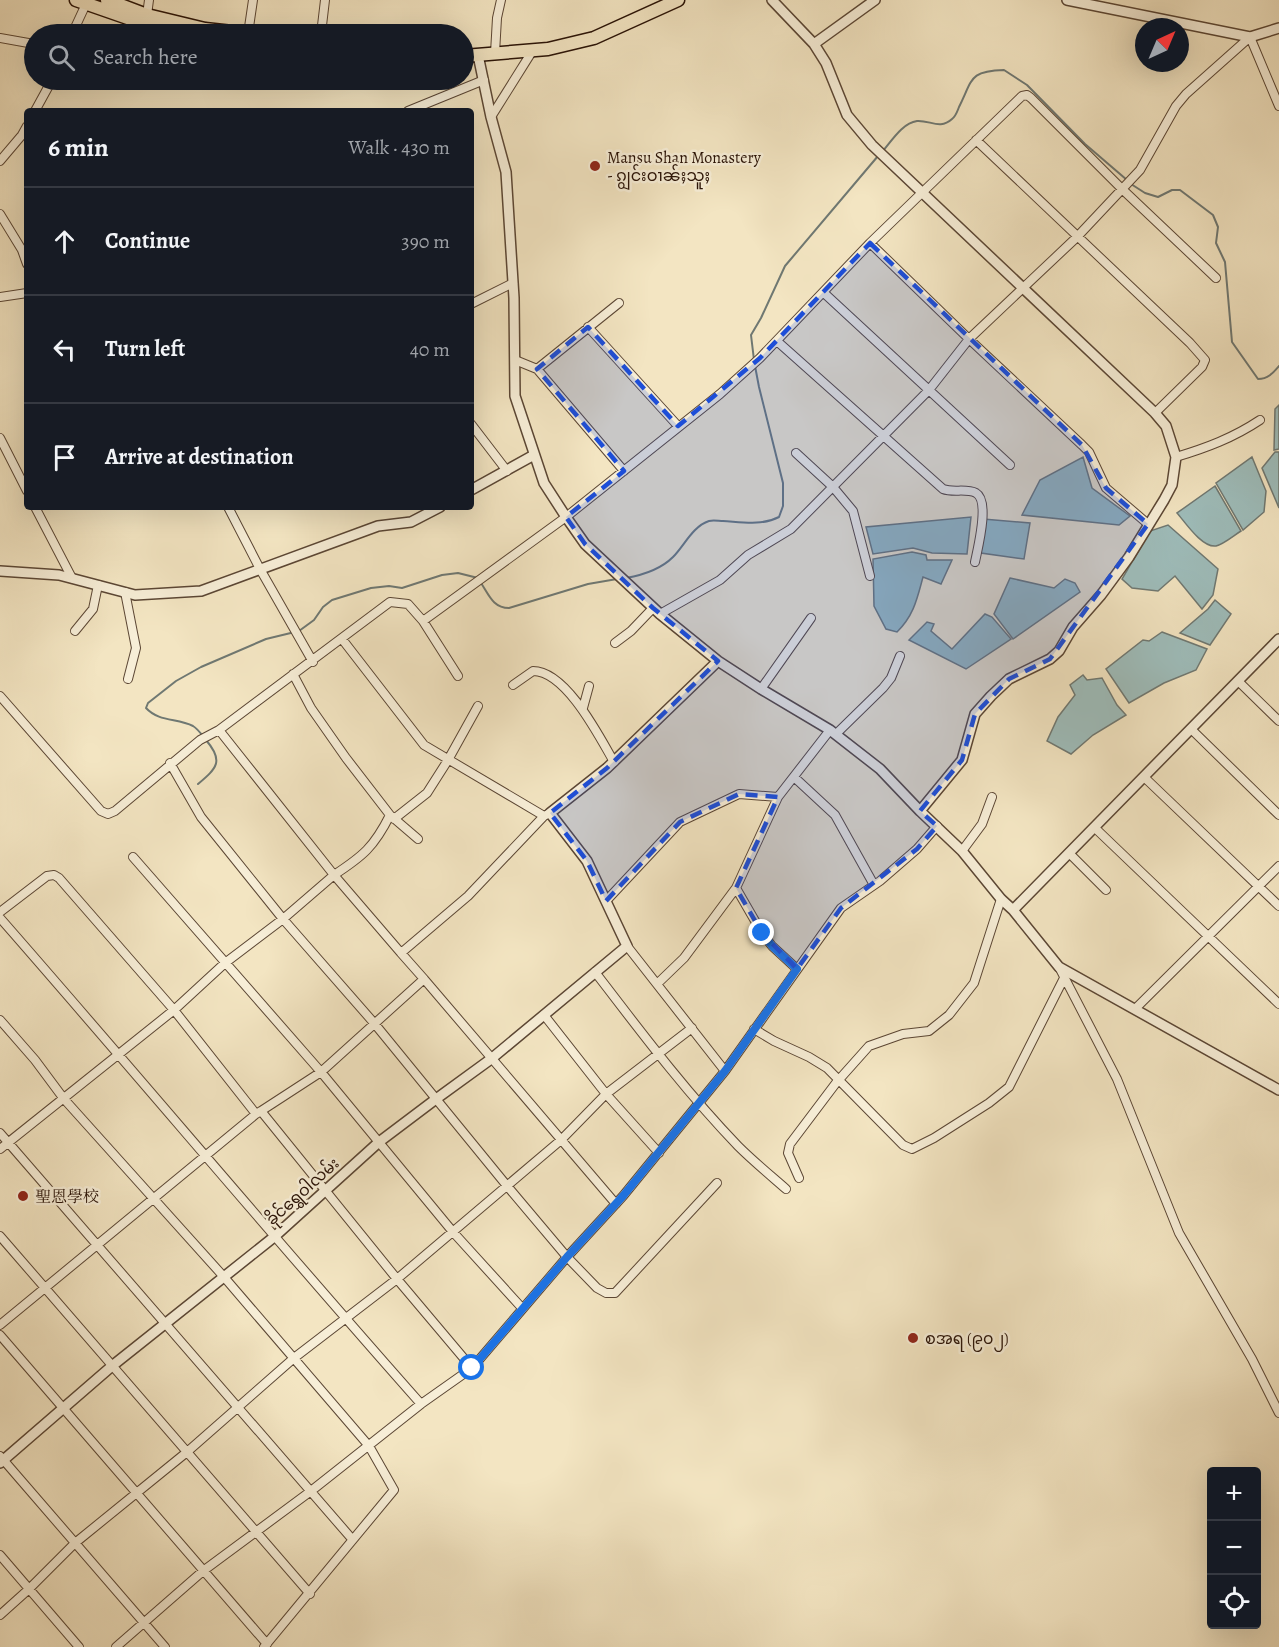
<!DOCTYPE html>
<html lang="en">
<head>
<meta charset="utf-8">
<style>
	:root { --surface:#171b24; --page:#20242c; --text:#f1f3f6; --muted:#9ea1a6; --line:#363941 }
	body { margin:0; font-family:Alegreya,"Noto Serif SC","Noto Sans Myanmar",serif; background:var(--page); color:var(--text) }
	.controls { position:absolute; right:18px; bottom:18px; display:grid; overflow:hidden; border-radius:6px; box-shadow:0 6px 24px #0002 }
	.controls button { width:54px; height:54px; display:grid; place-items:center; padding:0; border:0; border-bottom:2px solid var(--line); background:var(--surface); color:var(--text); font:30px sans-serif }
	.compass { position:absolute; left:1135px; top:18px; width:54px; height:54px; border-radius:50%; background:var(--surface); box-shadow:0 6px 24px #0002; rotate:44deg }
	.stop { position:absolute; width:18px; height:18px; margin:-14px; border:4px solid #1a73e8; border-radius:50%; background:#fff }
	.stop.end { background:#1a73e8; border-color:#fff; box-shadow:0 2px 6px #0008 }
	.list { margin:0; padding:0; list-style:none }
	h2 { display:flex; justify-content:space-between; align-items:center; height:78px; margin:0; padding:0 24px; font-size:26px }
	h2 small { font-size:20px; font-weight:400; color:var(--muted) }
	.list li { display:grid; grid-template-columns:39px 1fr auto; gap:18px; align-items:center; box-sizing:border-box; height:108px; padding:0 24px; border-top:2px solid var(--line) }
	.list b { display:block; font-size:22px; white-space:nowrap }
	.list em { font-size:20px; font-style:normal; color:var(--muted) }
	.icon { flex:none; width:33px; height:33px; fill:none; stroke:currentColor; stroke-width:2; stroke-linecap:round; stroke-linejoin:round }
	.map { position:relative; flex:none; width:1279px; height:1647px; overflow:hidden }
	.search { position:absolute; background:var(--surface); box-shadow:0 6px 24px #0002; left:24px; top:24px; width:450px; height:66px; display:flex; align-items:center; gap:15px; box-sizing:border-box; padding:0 21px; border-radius:33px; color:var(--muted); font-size:22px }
	.panel { position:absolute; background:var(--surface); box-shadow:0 6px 24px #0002; left:24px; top:108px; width:450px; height:402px; border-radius:6px }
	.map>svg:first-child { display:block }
	.water { fill:#9ebdbb; stroke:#6f7872; stroke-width:1.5 }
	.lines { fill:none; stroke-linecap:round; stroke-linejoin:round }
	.stream { stroke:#6f7872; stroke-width:2 }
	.minor-casing { stroke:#5b4634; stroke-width:10 }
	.tertiary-casing { stroke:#5b4634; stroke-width:12 }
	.primary-casing { stroke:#281105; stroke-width:15 }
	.minor { stroke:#f7eed7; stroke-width:8 }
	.tertiary { stroke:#f7eed7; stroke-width:9 }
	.primary { stroke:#f3e5c2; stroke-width:12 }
	.route { stroke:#1a73e8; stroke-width:8 }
	.marked { fill:#1d4ed8; fill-opacity:0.2; stroke:#1d4ed8; stroke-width:4.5; stroke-dasharray:12 8; stroke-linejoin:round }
	.poi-dot { fill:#8f2418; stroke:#f7eed7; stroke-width:2 }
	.labels { text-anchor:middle; stroke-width:5; stroke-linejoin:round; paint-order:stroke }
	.poi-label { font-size:16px; fill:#281105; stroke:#f7eed7; text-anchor:start }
	.street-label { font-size:16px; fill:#281105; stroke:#f7eed7 }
</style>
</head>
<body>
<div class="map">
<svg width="1279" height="1647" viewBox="0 0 1279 1647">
	<rect width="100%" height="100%" fill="#f3e5c2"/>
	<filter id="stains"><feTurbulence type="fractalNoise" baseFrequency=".00333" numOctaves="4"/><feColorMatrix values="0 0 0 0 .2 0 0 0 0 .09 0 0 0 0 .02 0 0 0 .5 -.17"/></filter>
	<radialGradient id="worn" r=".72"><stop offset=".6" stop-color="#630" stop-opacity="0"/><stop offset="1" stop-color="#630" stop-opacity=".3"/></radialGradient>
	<!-- water -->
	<path class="water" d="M1279,405V449L1274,450L1275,409Z
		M1275,452H1279V508L1262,468Z
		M1083,457L1092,488L1130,516L1119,525L1022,515L1040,480Z
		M1252,457L1266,491L1264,512L1243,530L1216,483Z
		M1215,486L1241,531C1233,536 1224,544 1216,546C1202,548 1185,522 1177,513Z
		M971,517L967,554L932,553L913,548L873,554L866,527Z
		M983,519L1030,523L1024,559L981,553Z
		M1168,525L1218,569L1213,595L1202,609L1175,576L1158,591L1132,588L1122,579L1150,531Z
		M912,552L926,555L927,560H952L941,584L923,577C917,599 914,615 897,632L886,629L874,606L873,559Z
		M1010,578L1054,588L1065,579L1075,583L1080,592L1013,639L994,614Z
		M1215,600L1231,614L1210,645L1180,633L1208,609Z
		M985,614L992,617L1011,639L966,669L909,640L927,622L934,624L931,631L952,649Z
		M1162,632L1207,649L1196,670L1164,683L1129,703L1106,669L1143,640L1149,641Z
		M1083,675L1087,680L1102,678L1117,705L1126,715L1093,735L1071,754L1047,741L1058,717L1075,695L1070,685Z"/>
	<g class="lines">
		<!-- stream -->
		<path class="stream" d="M882,152C891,142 902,123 917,121C930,120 940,130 952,119C956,116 957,112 959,107C973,79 969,71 1004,70L1027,85L1085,144L1127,180
			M1131,184L1145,193L1158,197L1172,190H1180L1213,215L1218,227L1216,243L1225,262L1232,342L1258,379C1268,379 1273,373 1279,366
			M754,360L751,335L761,318L785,266L878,156
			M626,578C643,575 660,570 673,557C684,546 693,526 709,521C713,520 719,521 723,521C741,522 762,526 779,517L783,506V483L759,387L755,366
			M481,583C489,595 493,608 509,608L588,584L617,579
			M198,784C217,768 224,761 206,740C202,735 198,729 193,726C177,718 159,722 146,708L148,703L176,681L201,667L266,639L299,631L314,620L323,607L332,600L371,588L389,586L402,588L442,575L458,573L478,578"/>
		<defs>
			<path id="minor" d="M147,15L149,0
				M72,34L86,4
				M248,34L253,0
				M321,34L325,0
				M0,38L34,44
				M495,53L497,18L501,0
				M35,111L52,80
				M408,111L484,80
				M491,117L533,50
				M976,140L1190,343L1205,360L1202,367L1155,413
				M0,161L22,135L27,126
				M0,214L22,250L27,264
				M870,243L969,339L1082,445L1089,452L1106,488L1148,524
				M824,293L1010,465
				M0,297L27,293
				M471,304L513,283
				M588,327L678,426
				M778,342L943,489C953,493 966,488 976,493C990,501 978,547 975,562
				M515,360L537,369L619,303
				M537,369L624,471
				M471,424L507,471
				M0,438L27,491
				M796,453L833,487L853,511L870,576
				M1176,457C1206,448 1233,438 1260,420
				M35,507L72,578
				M228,507L260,569L313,662
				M125,592L136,648L128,679
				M660,614L720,580L748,555L791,529L929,390L969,339L1077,237L1140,170L1176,106L1186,94L1250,37L1279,106
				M423,621L566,517L720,394L760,358L870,243L1022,96L1027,95L1031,98L1122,189L1216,278
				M75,631L93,609L98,585
				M342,639L424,745L544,816
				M615,643L631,631L653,608
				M293,674L311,708L346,758L390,815L418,839
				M1238,681L1279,721
				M513,685L533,671C566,671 599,736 614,762
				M761,689L811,618
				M0,696L101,811L108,814L115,811L200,740L219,730
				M583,708L589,686
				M1191,729L1279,815
				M836,734L883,688L891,678L900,656
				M170,763L201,817L283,919L374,1023L508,1187L567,1257L597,1288L606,1293H615L717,1183
				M794,777L835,815L874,885
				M1144,777L1279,906
				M390,815C374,847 363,856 334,875L401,953L468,896L544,816L550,813
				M394,819L427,793L448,760L478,706
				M1095,828L1279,1004
				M962,851L982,824L992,797
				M1069,853L1106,890
				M133,857L321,1072L453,1232L522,1308
				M736,888L762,933L772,946L797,969
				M606,901L680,822L739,794L778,797
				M0,912L47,876L54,875L59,878L174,1010L256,1114L261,1111
				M0,918C141,1079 279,1244 421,1404
				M627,946L725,1071
				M401,953L424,979L321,1072L261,1111L397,1279L472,1368
				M1059,967L1117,1079L1179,1233L1252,1359L1279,1413
				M595,972C641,1032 686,1092 738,1146C753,1161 770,1175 786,1189
				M424,979L616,1204
				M657,984L684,958L736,888L778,797L830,730
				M1135,1009L1279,866
				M544,1015L606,1094L659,1153
				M0,1020L35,1060L64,1099L224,1277L369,1446L394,1490L264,1647
				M754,1029L774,1041L809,1057L827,1068L903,1145L912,1149L934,1138L989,1103L1009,1087L1064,978
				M0,1133L352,1539
				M0,1149L174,1010L225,963L283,919L334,875L219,730L390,602L408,604L423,621L458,676
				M799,1178L788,1153L790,1144L836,1083L869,1046L903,1034L929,1031L949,1015L974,983L1001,899
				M0,1236L310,1594
				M0,1325L256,1114
				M0,1335L267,1644
				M0,1456L165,1647
				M0,1555L79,1647
				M0,1615L29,1589L75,1543L187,1452L294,1358L397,1279L561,1140L606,1094L692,1028
				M116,1647L203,1571L311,1491L421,1404L472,1368L567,1257L623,1196L725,1071L841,908L880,881L917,849L937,826"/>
			<path id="tertiary" d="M772,0L814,44L826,63L847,115L872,145L1155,413L1166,426L1176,457L1172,485L1164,500L1129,557L1101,595L1073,627L1059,651L1050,659L1009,679L991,696L975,714L962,760L920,811
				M1067,0L1250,37L1279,28
				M814,44L875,0
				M478,55L491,117L506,172L514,298L515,396L544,483L566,517L585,544L660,614L718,661L761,689L830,730L880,769L920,811L962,851L1001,899L1013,910L1059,967L1279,1090
				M471,490L534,455
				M0,571L59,575L135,595L201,591L378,526L411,522L440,507
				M1013,910L1279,639
				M0,1463L112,1366L274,1237L379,1142L436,1099L491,1059L627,946L587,861L550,813L607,768L718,661"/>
			<path id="primary" d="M76,0L145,24L183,34
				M107,0L147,15L205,29L251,34
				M464,56L548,49L594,38L678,0"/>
		</defs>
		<!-- minor casing -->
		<use href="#minor" class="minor-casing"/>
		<!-- tertiary casing -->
		<use href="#tertiary" class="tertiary-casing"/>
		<!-- primary casing -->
		<use href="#primary" class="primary-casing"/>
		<!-- minor -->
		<use href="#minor" class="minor"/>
		<!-- tertiary -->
		<use href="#tertiary" class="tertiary"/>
		<!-- primary -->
		<use href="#primary" class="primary"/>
	</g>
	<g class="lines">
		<!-- route -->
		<path class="route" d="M472,1368L567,1257L623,1196L725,1071L797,969L772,946L762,933"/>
	</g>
	<!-- marked area -->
	<path class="marked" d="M870,243L1082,445L1106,488L1148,524L1050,659L1009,679L975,714L962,760L920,811L937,826L917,849L841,908L797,969L762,933L736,888L778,797L739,794L680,822L606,901L587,861L550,813L607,768L718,661L653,608L585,544L566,517L624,471L537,369L588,327L678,426L760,358Z"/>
	<!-- markers -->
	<g class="poi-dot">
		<circle cx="595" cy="166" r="6"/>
		<circle cx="23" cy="1196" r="6"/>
		<circle cx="913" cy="1338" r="6"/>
	</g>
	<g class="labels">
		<!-- poi labels -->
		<g class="poi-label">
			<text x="607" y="163">Mansu Shan Monastery<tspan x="607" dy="18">- ၵျွင်းဝၢၼ်ႈသူႈ</tspan></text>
			<text x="35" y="1202">聖恩學校</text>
			<text x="925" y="1344">စအရ (၉၀၂)</text>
		</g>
		<!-- street labels -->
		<g class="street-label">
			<text transform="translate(302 1191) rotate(-42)" y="6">ခိုင်ရွှေဝါလမ်း</text>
		</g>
	</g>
	<rect width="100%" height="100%" filter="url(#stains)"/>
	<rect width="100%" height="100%" fill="url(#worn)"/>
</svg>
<div class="controls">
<button>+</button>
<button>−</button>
<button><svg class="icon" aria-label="locate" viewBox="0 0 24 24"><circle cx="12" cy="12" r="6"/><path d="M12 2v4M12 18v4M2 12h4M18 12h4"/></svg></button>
</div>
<svg class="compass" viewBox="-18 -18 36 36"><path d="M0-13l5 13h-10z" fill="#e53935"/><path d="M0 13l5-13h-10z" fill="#9ea1a6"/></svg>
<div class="stop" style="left:472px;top:1368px"></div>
<div class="stop end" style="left:762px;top:933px"></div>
<div class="search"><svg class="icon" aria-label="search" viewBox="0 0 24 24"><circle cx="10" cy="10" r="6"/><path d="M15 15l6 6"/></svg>Search here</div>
<section class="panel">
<h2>6 min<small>Walk · 430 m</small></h2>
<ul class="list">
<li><svg class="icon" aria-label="ahead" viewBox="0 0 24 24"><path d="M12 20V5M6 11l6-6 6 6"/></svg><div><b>Continue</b></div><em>390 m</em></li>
<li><svg class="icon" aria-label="left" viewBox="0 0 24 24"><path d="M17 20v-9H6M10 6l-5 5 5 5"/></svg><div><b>Turn left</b></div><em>40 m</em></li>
<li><svg class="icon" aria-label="arrive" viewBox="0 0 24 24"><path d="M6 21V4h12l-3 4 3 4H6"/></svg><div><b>Arrive at destination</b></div></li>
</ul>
</section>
</div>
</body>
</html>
